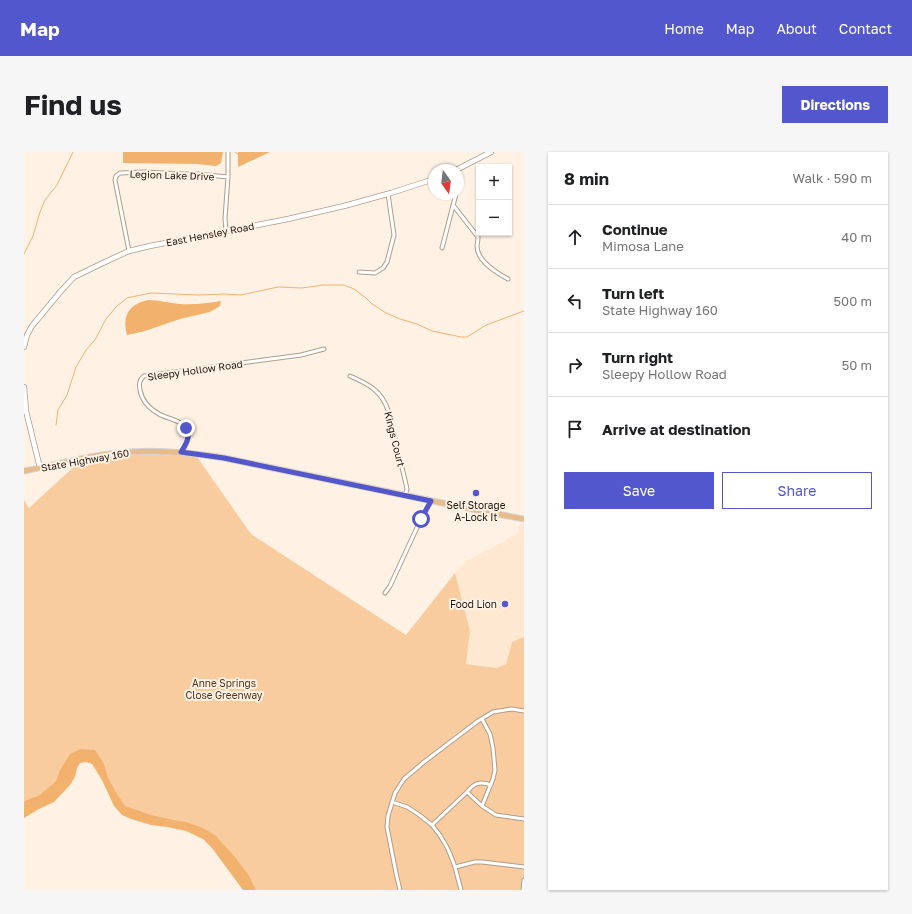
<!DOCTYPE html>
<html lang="en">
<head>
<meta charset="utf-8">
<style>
	:root { --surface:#fff; --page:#f6f6f6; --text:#202124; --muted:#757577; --line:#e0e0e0; --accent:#5357ce }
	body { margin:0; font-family:"Golos Text",sans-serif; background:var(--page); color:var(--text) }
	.controls { position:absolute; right:12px; top:12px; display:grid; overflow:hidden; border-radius:0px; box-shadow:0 1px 3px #0004 }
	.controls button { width:36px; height:36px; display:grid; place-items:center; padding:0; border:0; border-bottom:1px solid var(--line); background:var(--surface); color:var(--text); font:20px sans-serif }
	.compass { position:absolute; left:404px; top:12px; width:36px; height:36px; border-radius:50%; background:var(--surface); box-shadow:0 1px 3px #0004; rotate:166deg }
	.stop { position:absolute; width:12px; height:12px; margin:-9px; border:3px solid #5357ce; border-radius:50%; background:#fff }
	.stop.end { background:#5357ce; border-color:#fff; box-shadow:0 1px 4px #0008 }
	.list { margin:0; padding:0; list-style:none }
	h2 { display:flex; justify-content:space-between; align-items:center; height:52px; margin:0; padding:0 16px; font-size:17px }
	h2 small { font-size:13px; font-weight:400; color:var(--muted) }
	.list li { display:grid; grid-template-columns:26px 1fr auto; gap:12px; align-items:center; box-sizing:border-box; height:64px; padding:0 16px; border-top:1px solid var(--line) }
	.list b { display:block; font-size:15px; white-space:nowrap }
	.list p { margin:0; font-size:13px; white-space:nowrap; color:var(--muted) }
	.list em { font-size:13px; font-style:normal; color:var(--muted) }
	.actions { display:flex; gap:8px; padding:12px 16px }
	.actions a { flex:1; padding:9px 0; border:1px solid var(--accent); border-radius:0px; text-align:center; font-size:14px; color:var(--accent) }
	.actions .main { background:var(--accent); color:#fff }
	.icon { flex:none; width:22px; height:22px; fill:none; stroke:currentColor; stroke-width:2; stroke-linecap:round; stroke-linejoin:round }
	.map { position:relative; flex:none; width:500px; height:738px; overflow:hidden; border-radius:0px }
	header { display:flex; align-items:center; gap:24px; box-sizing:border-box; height:56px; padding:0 20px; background:var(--accent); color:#fff }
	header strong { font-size:19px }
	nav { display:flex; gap:22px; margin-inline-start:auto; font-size:14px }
	.intro { display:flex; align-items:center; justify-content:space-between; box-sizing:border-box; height:96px; padding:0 24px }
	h1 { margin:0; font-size:28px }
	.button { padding:10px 18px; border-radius:0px; background:var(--accent); color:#fff; font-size:14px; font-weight:700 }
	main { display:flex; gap:24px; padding:0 24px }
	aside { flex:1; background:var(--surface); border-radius:0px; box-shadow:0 1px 3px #0004 }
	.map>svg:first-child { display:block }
	.built { fill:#ffe8d2 }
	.green { fill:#f9cc9f }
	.water { fill:#f2b26e }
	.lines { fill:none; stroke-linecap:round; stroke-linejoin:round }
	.stream { stroke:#f2b26e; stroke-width:1 }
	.minor-casing { stroke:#b19c88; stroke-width:5 }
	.secondary-casing { stroke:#b19c88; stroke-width:6 }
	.primary-casing { stroke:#d7d5d4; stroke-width:7 }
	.minor { stroke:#fff; stroke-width:3 }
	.secondary { stroke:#fff; stroke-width:4.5 }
	.primary { stroke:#e8bc88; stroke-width:5 }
	.route { stroke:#5357ce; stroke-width:5 }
	.poi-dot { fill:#5357ce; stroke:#fff1e4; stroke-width:1.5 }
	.labels { text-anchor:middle; stroke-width:4; stroke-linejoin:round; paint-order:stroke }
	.street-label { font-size:10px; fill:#1f170f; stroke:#fff1e4 }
	.poi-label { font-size:10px; fill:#1f170f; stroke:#fff1e4 }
	.park-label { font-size:10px; fill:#4f3417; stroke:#fff1e4 }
</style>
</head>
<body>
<header>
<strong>Map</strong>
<nav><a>Home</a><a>Map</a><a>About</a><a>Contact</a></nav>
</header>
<div class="intro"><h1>Find us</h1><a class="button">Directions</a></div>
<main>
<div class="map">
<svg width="500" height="738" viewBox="0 0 500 738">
	<rect width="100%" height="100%" fill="#fff1e4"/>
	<!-- built -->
	<path class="built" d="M495,372H500V485L488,490L482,512L473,516L442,511L446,479L431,421L442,409L479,390L494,381Z"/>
	<!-- green -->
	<path class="green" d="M131,301L173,305L227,382L382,483L431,421L446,479L442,512L473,516L482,512L488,490L500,485V738H226L183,684L101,659L79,618L57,605L46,620L0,658V348L5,356L54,311L93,304Z"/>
	<!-- water -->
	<path class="water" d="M99,0H199L197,11L192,14L173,12L99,11Z
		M214,0H246L214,15Z
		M124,148C135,148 145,151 156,152C170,153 183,151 197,149L196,154L186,160L156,167L121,179L103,183C98,163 104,153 124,148Z
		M57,597L71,598L80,612L84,626L93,642L101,654L127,663L149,668L162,670L179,676L192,684L212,706L225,724L232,738H219L188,696L179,687L162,679L143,675L127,673L107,667L98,663L90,654L78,628L68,612L62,610L56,611L53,616L51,625L46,633L30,650L15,657L0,666V650L3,648L16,643L32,629L36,618L46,602Z"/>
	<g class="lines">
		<!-- stream -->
		<path class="stream" d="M211,0L214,2
			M0,102L9,84L16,60L21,48L33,33L49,0
			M32,273L34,258L43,243L52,215L62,198L71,188L82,167L92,155L103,146L112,144L127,141L174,143L200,142L217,143L254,135L278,136L299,133H320L330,137L342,146L348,152L362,161L376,167L393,172L408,179L437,185H443L462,173L500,159"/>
		<defs>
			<path id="minor" d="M429,53L454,85C454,89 453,92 453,95C454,110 473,121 484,127
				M202,79L201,66L204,25V0
				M418,96L432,42
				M105,99L91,28L92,24L96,21L121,20L158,22H173L204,25
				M335,120L351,121L359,116L363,110L370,83L364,42
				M326,224C344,232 357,238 364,258L381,328L383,337L381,344
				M157,300C160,296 163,291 164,286C167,269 145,268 135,262C126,257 118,249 116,238C115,232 115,228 120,224L277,203L300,197
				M361,441L366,434L397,367L407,349
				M458,567L466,582L469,596L471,618L469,627L458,654
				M443,640C450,631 456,629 467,633
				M368,650L383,655L394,662L408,673L443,640L458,654L472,663L500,667
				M408,673C420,687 425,698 431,715
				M376,738L372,721L363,675L364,664L371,641L380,627L400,610L454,569L469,560L488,557L500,559
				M437,738L431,715L451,710H458L500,715
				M499,738L500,728"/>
			<path id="secondary" d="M432,18L467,0
				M0,195L3,183L8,174L37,139L50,125L81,110L105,99L126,94L264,67L320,54L367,41L410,27
				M0,235L2,259L16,316"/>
			<path id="primary" d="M0,319C31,313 62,304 93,301C129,297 164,300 200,306L457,359L500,367"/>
		</defs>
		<!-- minor casing -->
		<use href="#minor" class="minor-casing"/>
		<!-- secondary casing -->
		<use href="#secondary" class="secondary-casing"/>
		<!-- primary casing -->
		<use href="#primary" class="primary-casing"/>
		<!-- minor -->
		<use href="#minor" class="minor"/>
		<!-- secondary -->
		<use href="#secondary" class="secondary"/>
		<!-- primary -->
		<use href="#primary" class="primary"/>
	</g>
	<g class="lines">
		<!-- route -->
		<path class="route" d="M162,276C167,285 162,292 157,300L200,306L407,349L397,367"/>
	</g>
	<!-- markers -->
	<g class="poi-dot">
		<circle cx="452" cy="341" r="4"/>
		<circle cx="481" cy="452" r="4"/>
	</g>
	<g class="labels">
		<!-- street labels -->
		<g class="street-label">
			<text transform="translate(148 23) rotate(2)" y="4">Legion Lake Drive</text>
			<text transform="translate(186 82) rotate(-11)" y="4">East Hensley Road</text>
			<text transform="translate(171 218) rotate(-8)" y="4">Sleepy Hollow Road</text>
			<text transform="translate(371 287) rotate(76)" y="4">Kings Court</text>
			<text transform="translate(61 308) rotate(-10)" y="4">State Highway 160</text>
		</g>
		<!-- poi labels -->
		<g class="poi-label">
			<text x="452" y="357">Self Storage<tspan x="452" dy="12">A-Lock It</tspan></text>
			<text x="473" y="456" text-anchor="end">Food Lion</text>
		</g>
		<!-- park labels -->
		<g class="park-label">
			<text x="200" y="535">Anne Springs<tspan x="200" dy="12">Close Greenway</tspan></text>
		</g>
	</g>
</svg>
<div class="controls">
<button>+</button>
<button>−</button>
</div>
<svg class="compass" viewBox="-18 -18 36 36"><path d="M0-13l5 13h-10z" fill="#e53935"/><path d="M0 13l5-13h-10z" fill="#757577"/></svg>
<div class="stop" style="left:397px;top:367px"></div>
<div class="stop end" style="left:162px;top:276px"></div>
</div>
<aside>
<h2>8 min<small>Walk · 590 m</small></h2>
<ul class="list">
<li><svg class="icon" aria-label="ahead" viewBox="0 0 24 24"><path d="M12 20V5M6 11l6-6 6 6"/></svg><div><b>Continue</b><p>Mimosa Lane</p></div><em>40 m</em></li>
<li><svg class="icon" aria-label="left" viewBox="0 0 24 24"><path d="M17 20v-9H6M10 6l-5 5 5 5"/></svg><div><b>Turn left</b><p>State Highway 160</p></div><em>500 m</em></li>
<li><svg class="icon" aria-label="right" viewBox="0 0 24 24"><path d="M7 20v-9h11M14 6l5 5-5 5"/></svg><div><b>Turn right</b><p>Sleepy Hollow Road</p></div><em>50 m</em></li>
<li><svg class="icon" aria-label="arrive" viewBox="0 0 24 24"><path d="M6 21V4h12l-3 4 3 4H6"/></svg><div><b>Arrive at destination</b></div></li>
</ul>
<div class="actions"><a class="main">Save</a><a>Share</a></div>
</aside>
</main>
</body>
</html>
